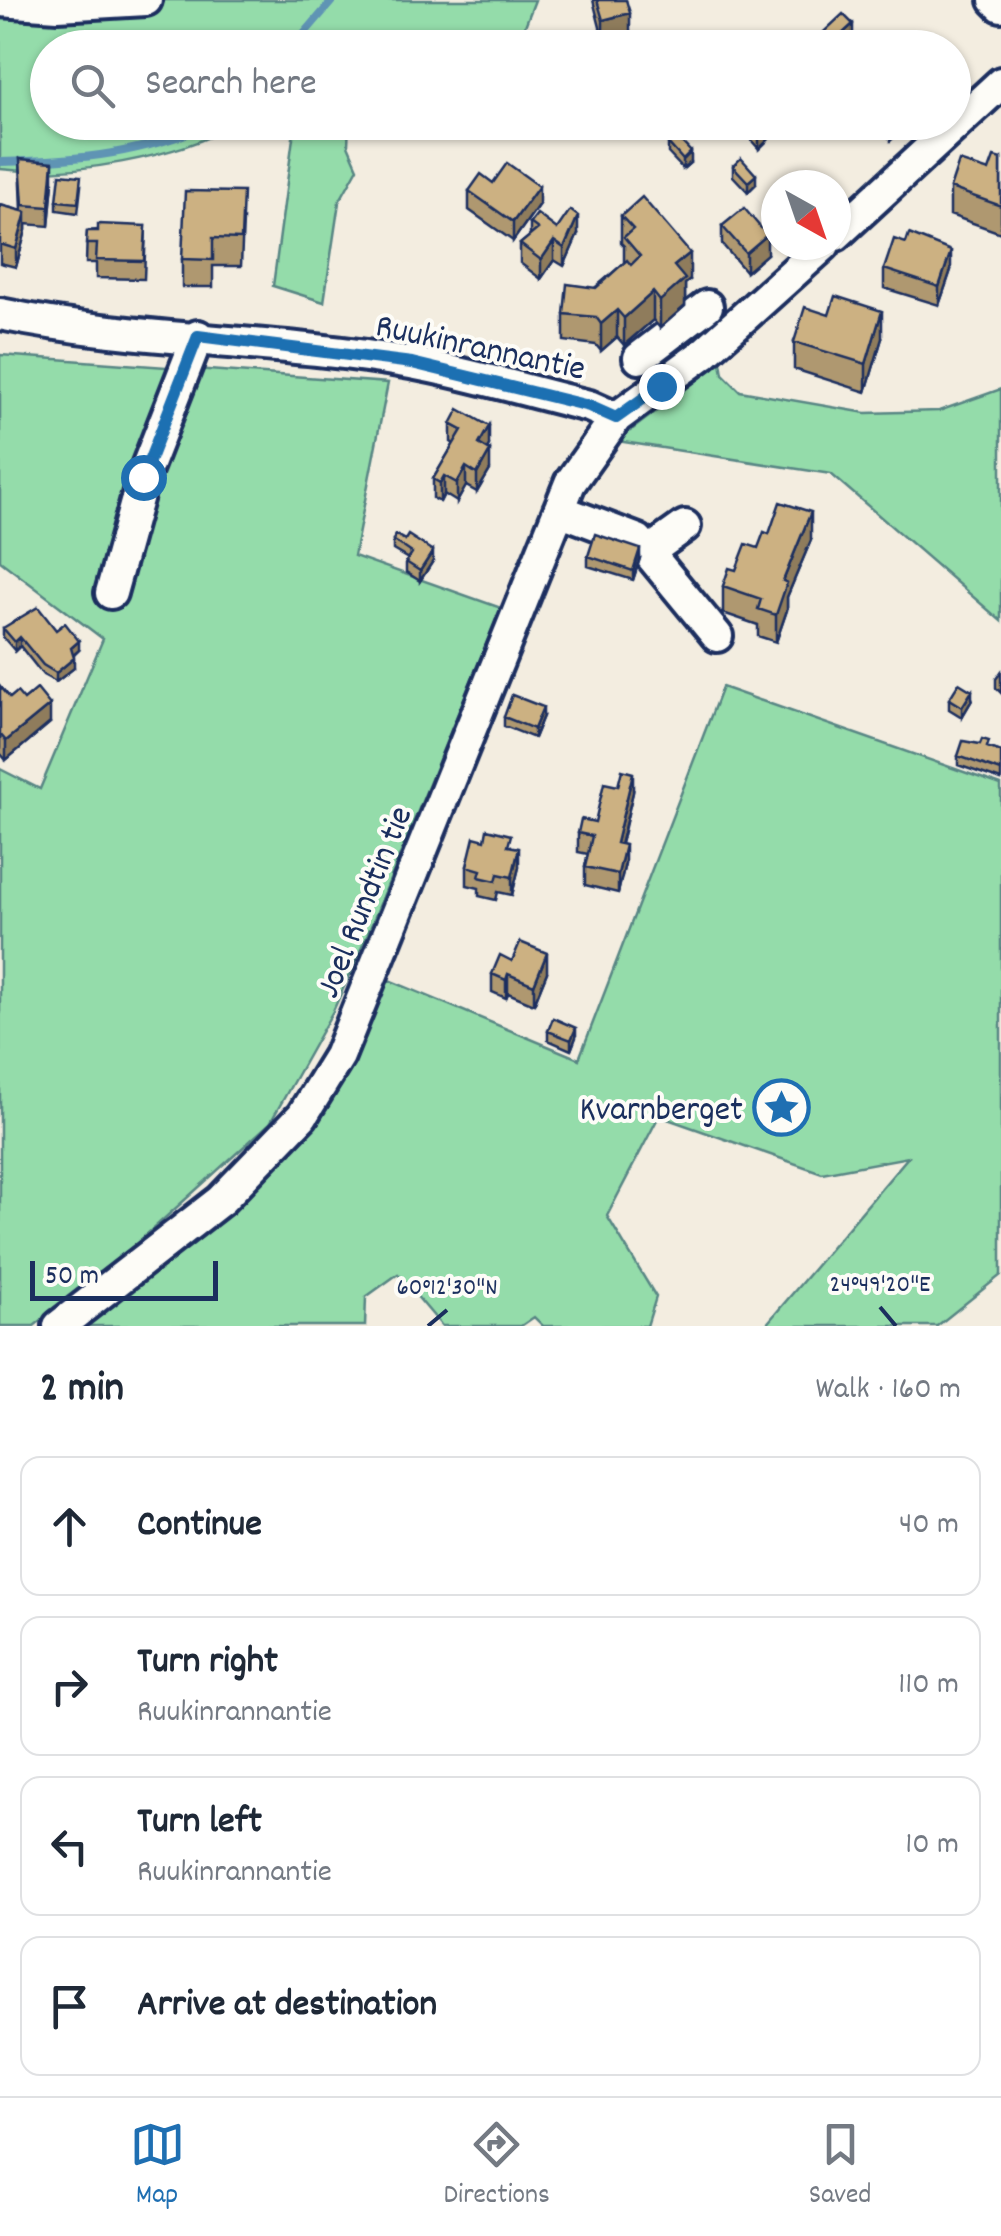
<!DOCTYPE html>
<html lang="en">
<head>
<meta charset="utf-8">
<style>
	:root { --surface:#fff; --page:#f2f2f3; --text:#1f2937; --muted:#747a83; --line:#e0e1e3; --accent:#1f6fb2 }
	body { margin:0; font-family:Dekko,sans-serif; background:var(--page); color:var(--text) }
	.compass { position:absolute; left:761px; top:170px; width:90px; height:90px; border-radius:50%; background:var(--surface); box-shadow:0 2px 8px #0004; rotate:140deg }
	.scale { position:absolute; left:30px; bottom:25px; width:188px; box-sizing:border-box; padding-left:10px; border:5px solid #1b2f5e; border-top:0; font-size:28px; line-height:35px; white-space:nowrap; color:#1b2f5e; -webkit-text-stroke:8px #fdfcf7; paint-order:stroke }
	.stop { position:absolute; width:30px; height:30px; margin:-22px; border:8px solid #1f6fb2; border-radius:50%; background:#fff }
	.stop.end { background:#1f6fb2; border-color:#fff; box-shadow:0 2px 10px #0008 }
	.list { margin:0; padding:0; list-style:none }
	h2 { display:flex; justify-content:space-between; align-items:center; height:130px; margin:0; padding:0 40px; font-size:42px }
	h2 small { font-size:32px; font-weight:400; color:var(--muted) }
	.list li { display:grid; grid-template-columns:65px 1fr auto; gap:30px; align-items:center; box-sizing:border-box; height:140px; margin:0 20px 20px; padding:0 20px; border:2px solid var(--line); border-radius:20px }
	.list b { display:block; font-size:38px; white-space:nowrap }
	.list p { margin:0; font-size:32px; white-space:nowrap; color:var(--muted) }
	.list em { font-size:32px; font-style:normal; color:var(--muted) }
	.icon { flex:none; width:55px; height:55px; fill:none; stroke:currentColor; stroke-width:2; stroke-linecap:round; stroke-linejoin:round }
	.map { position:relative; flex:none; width:1001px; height:1326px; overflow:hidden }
	.search { position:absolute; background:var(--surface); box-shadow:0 2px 8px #0004; left:30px; right:30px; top:30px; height:110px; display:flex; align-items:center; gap:25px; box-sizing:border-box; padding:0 35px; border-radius:55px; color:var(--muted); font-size:38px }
	.sheet { height:770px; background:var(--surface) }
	nav { display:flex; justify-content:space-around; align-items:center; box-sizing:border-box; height:140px; border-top:2px solid var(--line); background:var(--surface); font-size:28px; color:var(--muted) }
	nav a { display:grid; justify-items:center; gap:5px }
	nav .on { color:var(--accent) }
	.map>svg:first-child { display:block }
	.green { fill:#94dcaa; stroke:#588684; stroke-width:2.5 }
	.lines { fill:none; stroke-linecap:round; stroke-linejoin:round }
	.stream { stroke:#5f94b4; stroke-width:8 }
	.minor-casing { stroke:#1b2f5e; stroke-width:38 }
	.minor { stroke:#fdfcf7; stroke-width:30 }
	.wall { fill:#af9870; stroke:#1b2f5e; stroke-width:2.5 }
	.shaded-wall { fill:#8f7c5b; stroke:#1b2f5e; stroke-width:2.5 }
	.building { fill:#ccb182; stroke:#1b2f5e; stroke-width:2.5 }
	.route { stroke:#1f6fb2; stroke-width:12 }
	.ticks { fill:none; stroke:#1b2f5e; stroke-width:4 }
	.labels { text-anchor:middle; stroke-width:8; stroke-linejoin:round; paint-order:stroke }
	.street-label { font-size:35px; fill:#1b2f5e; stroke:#fdfcf7 }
	.poi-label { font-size:35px; fill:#1b2f5e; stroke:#fdfcf7; text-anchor:end }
	.ticks-label { font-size:25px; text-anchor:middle; fill:#1b2f5e; stroke:#fdfcf7; stroke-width:8; stroke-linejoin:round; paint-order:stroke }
</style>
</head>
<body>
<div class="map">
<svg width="1001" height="1326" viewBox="0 0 1001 1326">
	<rect width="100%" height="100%" fill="#f3ede0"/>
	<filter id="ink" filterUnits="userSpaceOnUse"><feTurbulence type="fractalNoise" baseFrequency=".01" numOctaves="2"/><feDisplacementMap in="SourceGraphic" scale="20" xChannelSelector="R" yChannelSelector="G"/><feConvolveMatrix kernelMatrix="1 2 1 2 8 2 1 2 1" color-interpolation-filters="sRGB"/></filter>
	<g filter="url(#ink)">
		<!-- green -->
		<path class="green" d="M0,0H535L517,47L48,48V122L238,123C177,158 70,177 0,169Z
			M295,123H349L348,145L358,168L339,202L324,302L273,286Z
			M0,355L388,383L354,556L501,608L367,936L333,1011L270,1123L125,1254L34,1326H0V769L40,789L103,639L0,561Z
			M721,362L723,374L740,391L866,413L939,411L1001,389V621L831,474L617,441Z
			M722,687L1001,785V1275L937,1326H765L908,1157L822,1173L659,1116L607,1216L656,1297L647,1326H543L534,1317L521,1326H442L398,1274L366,1297L365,1326H78C216,1225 332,1152 384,978L579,1059Z"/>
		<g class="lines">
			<!-- stream -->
			<path class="stream" d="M292,48L333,0
				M0,162C85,160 139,154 218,122"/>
			<defs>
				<path id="minor" d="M995,0L1001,6
					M0,1L58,5L146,0
					M836,235L1001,83
					M0,314C135,342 275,339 411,363C471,374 530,392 589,406L616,418
					M639,358L707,306
					M559,510L638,540L717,636
					M650,551L685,526
					M111,593L143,477L198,336
					M59,1326L221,1200L302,1116L339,1056L570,483L616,418L703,354L824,245"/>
			</defs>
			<!-- minor casing -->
			<use href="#minor" class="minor-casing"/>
			<!-- minor -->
			<use href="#minor" class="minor"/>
		</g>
		<!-- wall -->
		<path class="wall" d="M593,0H626L630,31L603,39Z
			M735,122H775L769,128V139L759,149Z
			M875,122H910L891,140Z
			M668,143L691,162L683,169L668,153Z
			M20,159L53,181L49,226L26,224V230L16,267L0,263V205L22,211Z
			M1001,159V233L950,215V188L989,171Z
			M733,166L756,184L748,192L733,176Z
			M81,186L78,213L57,210V201Z
			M469,191L539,204L513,241L469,210Z
			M621,216L690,280L685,284V306L660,328L653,320L624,345L617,337L601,351L596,345L564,341V314L624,263V246L621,243Z
			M243,220L241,266H213V287H182V259Z
			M530,223L578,234L564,266L554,260L541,279L520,263V244L530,236Z
			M146,226L144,279L96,278V263H86L87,231Z
			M722,226L767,254L746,272L722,244Z
			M884,269L951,270L939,305L884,288Z
			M882,338L866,392L794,369V342Z
			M451,424L489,445L487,449L490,470L477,492L466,486L457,502L444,494L440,502L433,498V479L454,444L451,442Z
			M393,540H405L433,561L420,581L406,572V562L408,559L393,550Z
			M811,540L787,597V610L776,642L758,636V625L723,613V586L736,570Z
			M588,556L640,558L633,580L588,566Z
			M3,628L79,650L73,656L74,668L56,682L43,675L20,646L15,651L3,637Z
			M1001,672V693L996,688V679Z
			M0,686L10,698L24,700L50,723L6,760L0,753Z
			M949,699L972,700L962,717L949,709Z
			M543,716L534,738L504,726V717Z
			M989,748L1001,752V780L958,765V756Z
			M633,792L621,844L625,863L618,893L585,885V867L588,854L578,852V833L595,822Z
			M511,846L519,867L512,895L498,892L496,900L479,896V888L467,885V866Z
			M512,961L547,972L534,1004L508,993L506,998L492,992V974Z
			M548,1031L576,1037L571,1050L548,1040Z"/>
		<!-- shaded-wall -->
		<path class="shaded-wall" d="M630,13V31L603,39V20Z
			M853,24V34L838,48H827Z
			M763,122H775L769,128V139L759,149V130Z
			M891,122H910L891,140Z
			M691,152V162L683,169V160Z
			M53,162V181L49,226V207Z
			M756,175V184L748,192V182Z
			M539,186V204L513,241V222Z
			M26,212V230L16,267V249Z
			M578,216V234L564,266V248Z
			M767,235V254L746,272V253Z
			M554,241V260L541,279V260Z
			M951,251V270L939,305V287Z
			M690,253V280L685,284V306L660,328V301L674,266Z
			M653,292V320L624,345V318Z
			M617,310V337L601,351V324Z
			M882,311V338L866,392V364Z
			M489,426V445L479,463V444Z
			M490,451V470L477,492V474Z
			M466,467V486L457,502V483Z
			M444,476V494L440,502V483Z
			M811,512V540L787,597V610L776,642V615L783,581Z
			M640,549V558L633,580V571Z
			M433,551V561L420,581V571Z
			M20,637V646L15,651V642Z
			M79,641V650L71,657V648Z
			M74,658V668L56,682V673Z
			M972,691V700L962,717V707Z
			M50,705V723L6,760V741Z
			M543,707V716L534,738V729Z
			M633,773V792L616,861V843Z
			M625,845V863L618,893V874Z
			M519,848V867L512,895V877Z
			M547,953V972L534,1004V985Z
			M508,974V993L506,998V980Z
			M576,1028V1037L571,1050V1040Z"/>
		<!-- building -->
		<path class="building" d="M597,0H626L630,13L603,20Z
			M843,14L853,24L827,48H818L813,42Z
			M752,122H767L759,130Z
			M676,136L691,152L683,160L668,143Z
			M994,157L1001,159V206L950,188L959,161L989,171Z
			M741,158L756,175L748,182L733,166Z
			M20,159L53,162L49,207L23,205Z
			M507,163L539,186L513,222L469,191L481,174L493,183Z
			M60,174L81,176L78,203L57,201Z
			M185,191L243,192L241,239L213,238V260L182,259Z
			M642,197L690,253L674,266L685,279L660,301L653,292L624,318L617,310L601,324L596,317L564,314L567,284L596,288L627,260L631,265L640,256L624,237L633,229L621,216Z
			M0,205L26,212L16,249L0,244Z
			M744,208L767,235L746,253L722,226Z
			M570,210L578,216L564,248L554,241L541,260L520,244L538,229L530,223L537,214L557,229Z
			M98,224L146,226L144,261L96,260L97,244H86L87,231H98Z
			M909,234L951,251L939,287L884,269L894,239L906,243Z
			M835,296L882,311L866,364L794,342L805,307L829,315Z
			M459,409L489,426L479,444L490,451L477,474L466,467L457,483L444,476L440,483L433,479L462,430L451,424Z
			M780,502L811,512L783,581L787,583L776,615L758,609L761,599L723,586L729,568L736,570L746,544L758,548L764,532L769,534Z
			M595,534L640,549L633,571L588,556Z
			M396,535L405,540L408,535L433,551L420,571L406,562L412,553L393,540Z
			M38,607L56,630L65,623L79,641L71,648L74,658L56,673L43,665L20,637L15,642L3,628Z
			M959,683L972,691L962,707L949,699Z
			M0,686L10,698L17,692L24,700L37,689L50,705L6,741L0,734Z
			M512,695L543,707L534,729L504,717Z
			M982,739L989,741L987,747L1001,752V771L958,756L963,741L980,744Z
			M622,770L633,773L616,843L625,845L618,874L585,867L592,836L578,833L581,819L595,822L604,783L618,786Z
			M487,829L511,835L508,846L519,848L512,877L498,874L496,881L479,877L481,870L467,866L474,837L485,840Z
			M520,942L547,953L534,985L508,974L506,980L492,974L500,955L512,961Z
			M553,1018L576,1028L571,1040L548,1031Z"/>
	</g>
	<g class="lines" filter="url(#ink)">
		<!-- route -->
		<path class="route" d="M143,477L198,336L412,363L589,406L616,418L661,386"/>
	</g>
	<!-- ticks -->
	<path class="ticks" d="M880,1307L896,1326M428,1326L447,1310"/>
	<!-- icons -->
	<defs>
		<symbol id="sight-ring" viewBox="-11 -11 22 22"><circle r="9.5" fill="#fdfcf7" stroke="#1f6fb2" stroke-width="1.5"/><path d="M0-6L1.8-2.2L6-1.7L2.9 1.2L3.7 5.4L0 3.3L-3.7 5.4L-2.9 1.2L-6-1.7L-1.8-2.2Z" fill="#1f6fb2"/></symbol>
	</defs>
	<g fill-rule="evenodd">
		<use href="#sight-ring" x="750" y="1076" width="63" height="63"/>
	</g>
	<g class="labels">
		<!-- street labels -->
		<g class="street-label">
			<text transform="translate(481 345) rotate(12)" y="12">Ruukinrannantie</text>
			<text transform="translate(362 901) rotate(-68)" y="12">Joel Rundtin tie</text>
		</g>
		<!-- poi labels -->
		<g class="poi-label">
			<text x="743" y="1119">Kvarnberget</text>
		</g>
	</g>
	<g class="ticks-label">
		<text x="880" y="1291">24°49'20"E</text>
		<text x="447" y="1294">60°12'30"N</text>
	</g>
</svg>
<svg class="compass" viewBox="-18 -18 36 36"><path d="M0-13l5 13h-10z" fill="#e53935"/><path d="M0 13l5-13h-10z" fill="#747a83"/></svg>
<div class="scale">50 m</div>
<div class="stop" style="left:143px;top:477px"></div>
<div class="stop end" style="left:661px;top:386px"></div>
<div class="search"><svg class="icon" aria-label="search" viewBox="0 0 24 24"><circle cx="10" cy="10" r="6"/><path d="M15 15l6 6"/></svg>Search here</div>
</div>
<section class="sheet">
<h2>2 min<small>Walk · 160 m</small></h2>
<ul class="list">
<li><svg class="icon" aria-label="ahead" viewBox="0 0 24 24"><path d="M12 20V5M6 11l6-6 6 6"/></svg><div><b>Continue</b></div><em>40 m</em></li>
<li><svg class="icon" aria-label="right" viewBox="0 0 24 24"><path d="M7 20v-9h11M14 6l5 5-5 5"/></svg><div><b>Turn right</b><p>Ruukinrannantie</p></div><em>110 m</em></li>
<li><svg class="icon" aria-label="left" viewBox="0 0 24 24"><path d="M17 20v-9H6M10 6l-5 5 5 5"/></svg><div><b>Turn left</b><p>Ruukinrannantie</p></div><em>10 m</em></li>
<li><svg class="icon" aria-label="arrive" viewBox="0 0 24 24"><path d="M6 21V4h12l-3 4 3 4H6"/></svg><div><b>Arrive at destination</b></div></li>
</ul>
</section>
<nav>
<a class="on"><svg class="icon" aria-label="map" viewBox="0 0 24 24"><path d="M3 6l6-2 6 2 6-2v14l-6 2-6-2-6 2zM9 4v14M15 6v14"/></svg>Map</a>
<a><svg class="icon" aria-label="directions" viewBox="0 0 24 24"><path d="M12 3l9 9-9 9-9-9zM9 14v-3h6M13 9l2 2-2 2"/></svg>Directions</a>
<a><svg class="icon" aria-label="saved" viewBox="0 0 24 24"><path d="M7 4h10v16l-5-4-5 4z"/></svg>Saved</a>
</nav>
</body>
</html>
